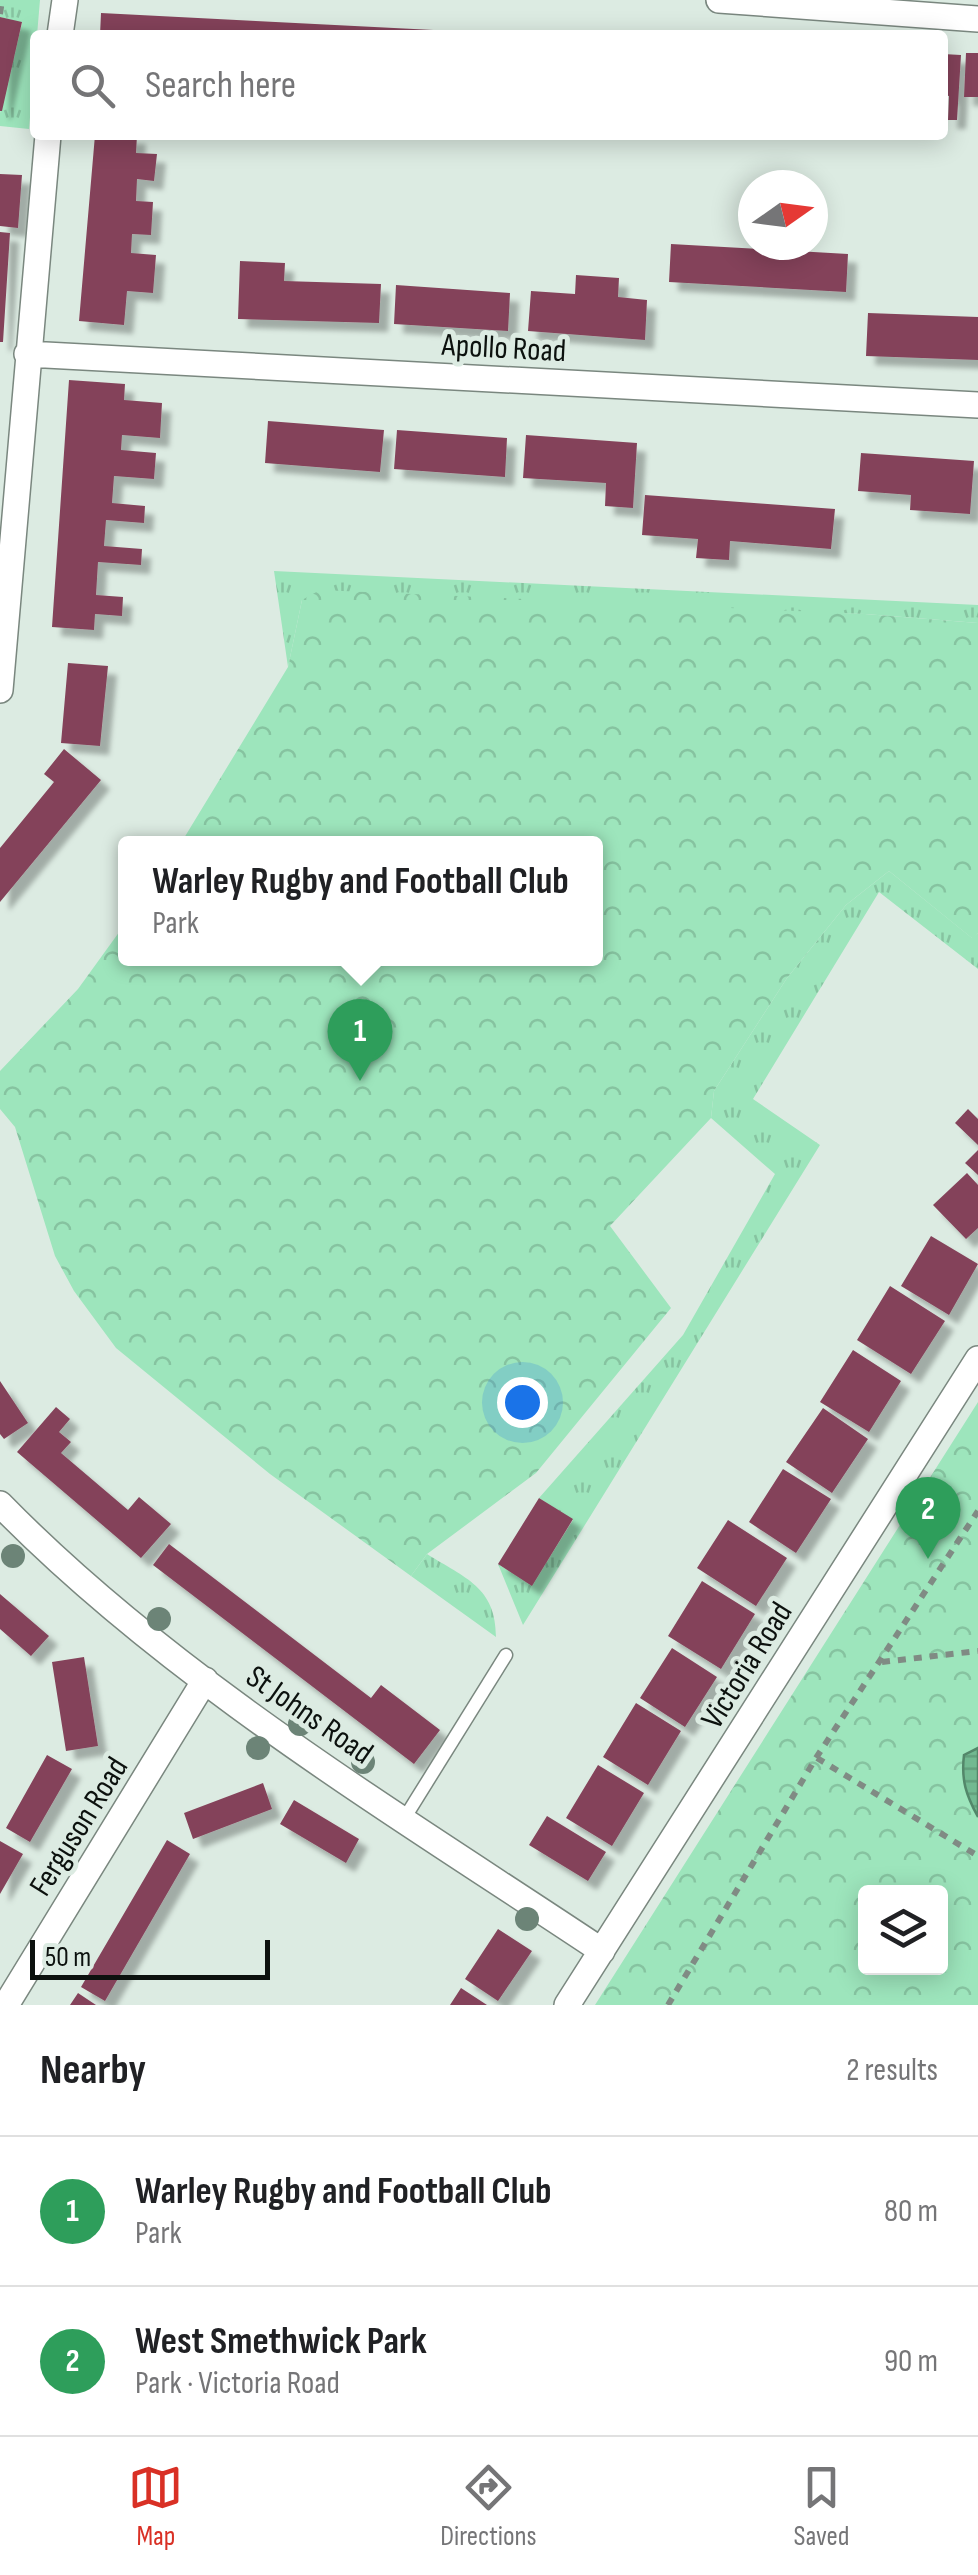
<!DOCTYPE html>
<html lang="en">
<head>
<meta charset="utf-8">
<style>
	:root { --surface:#fff; --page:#f6f6f6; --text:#202124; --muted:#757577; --line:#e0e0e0; --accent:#d93025 }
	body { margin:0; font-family:"Sofia Sans Condensed",sans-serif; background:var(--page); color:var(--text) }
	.controls { position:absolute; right:30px; bottom:30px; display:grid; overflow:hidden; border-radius:10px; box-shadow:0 5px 25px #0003 }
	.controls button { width:90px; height:90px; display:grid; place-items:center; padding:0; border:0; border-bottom:2px solid var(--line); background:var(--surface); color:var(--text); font:50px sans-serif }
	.compass { position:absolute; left:738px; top:170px; width:90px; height:90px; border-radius:50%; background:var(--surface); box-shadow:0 5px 25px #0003; rotate:76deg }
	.scale { position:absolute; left:30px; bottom:25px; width:240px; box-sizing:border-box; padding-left:10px; border:5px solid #0c110e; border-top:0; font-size:28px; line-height:35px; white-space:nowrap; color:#0c110e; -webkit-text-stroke:8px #dcebe2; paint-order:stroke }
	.you { position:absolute; left:522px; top:1402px; width:35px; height:35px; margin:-25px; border:8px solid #fff; border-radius:50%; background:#1a73e8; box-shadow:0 0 0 15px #1a73e833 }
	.badge { display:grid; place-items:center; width:65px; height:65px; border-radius:50%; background:var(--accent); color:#fff; font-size:32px; font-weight:700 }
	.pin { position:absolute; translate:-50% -82px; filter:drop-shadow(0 2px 5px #0008) }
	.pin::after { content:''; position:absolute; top:52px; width:35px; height:30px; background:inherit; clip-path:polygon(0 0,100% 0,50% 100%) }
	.popup { position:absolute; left:118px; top:836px; width:485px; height:130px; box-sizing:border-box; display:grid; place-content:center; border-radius:10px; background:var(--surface); filter:drop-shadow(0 2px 8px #0005); font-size:32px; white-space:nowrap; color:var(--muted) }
	.popup b { font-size:38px; color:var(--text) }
	.popup::after { content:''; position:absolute; left:50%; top:100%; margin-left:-20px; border:20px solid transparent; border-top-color:var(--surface) }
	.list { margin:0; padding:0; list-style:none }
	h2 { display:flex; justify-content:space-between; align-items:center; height:130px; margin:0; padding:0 40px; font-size:42px }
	h2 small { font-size:32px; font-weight:400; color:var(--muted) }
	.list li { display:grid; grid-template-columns:65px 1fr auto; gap:30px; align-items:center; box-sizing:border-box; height:150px; padding:0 40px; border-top:2px solid var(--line) }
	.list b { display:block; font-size:38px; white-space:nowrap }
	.list p { margin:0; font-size:32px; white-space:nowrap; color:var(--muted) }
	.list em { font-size:32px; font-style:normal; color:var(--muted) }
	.icon { flex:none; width:55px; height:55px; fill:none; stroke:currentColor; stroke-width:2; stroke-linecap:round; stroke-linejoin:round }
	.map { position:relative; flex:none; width:978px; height:2005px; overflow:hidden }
	.search { position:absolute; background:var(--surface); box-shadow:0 5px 25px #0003; left:30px; right:30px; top:30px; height:110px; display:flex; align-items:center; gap:25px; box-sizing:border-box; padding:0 35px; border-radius:10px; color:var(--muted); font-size:38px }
	.sheet { height:430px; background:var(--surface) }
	nav { display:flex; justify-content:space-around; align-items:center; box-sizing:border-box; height:140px; border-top:2px solid var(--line); background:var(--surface); font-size:28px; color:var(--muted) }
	nav a { display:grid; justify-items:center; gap:5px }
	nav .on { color:var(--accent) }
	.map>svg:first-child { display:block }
	.grass { fill:url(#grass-tufts) }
	.forest { fill:url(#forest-crowns); fill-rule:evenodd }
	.water { fill:url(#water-rules); stroke:#53876a; stroke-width:2.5 }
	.building { fill:#84435a; filter:url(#shadow) }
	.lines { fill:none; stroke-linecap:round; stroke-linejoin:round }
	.lane-casing { stroke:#7a877f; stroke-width:15 }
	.street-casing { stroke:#7a877f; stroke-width:28 }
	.path { stroke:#808b84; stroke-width:6; stroke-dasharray:8 8; stroke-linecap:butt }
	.lane { stroke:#fff; stroke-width:12 }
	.street { stroke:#fff; stroke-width:25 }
	.tree { fill:#6c8477 }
	.labels { text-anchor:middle; stroke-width:10; stroke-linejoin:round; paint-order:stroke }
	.street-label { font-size:32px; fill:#0c110e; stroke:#dcebe2 }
</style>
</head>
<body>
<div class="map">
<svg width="978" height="2005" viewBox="0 0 978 2005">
	<defs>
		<pattern id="grass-tufts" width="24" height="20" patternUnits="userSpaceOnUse" patternTransform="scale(2.5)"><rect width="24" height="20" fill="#9de5bc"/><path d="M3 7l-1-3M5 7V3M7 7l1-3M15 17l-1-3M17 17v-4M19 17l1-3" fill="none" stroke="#86c3a0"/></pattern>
		<pattern id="forest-crowns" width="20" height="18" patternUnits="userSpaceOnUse" patternTransform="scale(2.5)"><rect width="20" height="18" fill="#9de5bc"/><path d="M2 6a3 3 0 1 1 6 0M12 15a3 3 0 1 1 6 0" fill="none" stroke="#86c3a0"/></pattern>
		<pattern id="water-rules" width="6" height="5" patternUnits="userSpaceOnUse" patternTransform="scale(2.5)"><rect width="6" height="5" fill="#72b991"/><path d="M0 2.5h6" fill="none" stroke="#629e7c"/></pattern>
		<filter id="shadow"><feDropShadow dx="9" dy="9" stdDeviation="2.5" flood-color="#0004"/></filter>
	</defs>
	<rect width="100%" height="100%" fill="#dcebe2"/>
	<!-- grass -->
	<path class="grass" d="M0,0H40L29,129L0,126V113L22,23L0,17Z
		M274,571L978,605V623L865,614L302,600L288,667Z
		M889,871L972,938L978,933V969L879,892L753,1099L820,1145L523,1625L498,1564L532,1585L573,1520L539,1498L683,1335L775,1174L711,1118L714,1091L787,978L846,905Z
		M427,1554C465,1578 496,1587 496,1637L411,1576Z"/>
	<!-- forest -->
	<path class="forest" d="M320,590L865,614L978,623V933L973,939L889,871L846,905L787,978L714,1091L711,1118L610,1226L671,1308L536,1473L427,1554L411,1576L270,1474L116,1348L74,1291L55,1256L15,1127L0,1109V1071L78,989L125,924V958H595V844L181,843L288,667L302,600Z
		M978,1402V2005H595ZM866,1892H940V1968H866Z"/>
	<!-- water -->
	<path class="water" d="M978,1748V1817C966,1795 961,1780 964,1755Z"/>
	<!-- building -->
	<path class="building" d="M101,13L473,32V35H100Z
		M0,17L22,22L2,111H0Z
		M966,53H978V97H964Z
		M943,54L961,55L957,120H948L949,96L943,95Z
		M95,135H137L136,153L157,154L154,181L137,179L136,201L153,202L151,235L132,234L131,253L156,255L153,293L127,291L124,325L79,321Z
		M0,174L22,175L18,228L0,226Z
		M0,232L10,233L3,342H0Z
		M671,244L848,254L846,292L669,282Z
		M240,261L285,263L284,281L381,284L379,323L238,319Z
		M576,275L619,278L618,297L647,300L645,340L528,331L531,291L575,294Z
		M396,285L510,293L508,331L394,324Z
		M868,313L978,317V360L866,356Z
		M69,380L125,384L124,400L162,403L160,438L122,435L121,450L156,453L154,479L114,476L112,503L145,506L144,523L106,520L104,546L142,549L141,565L98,562L96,595L123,597L122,616L95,614L94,630L52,627Z
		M268,421L384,430L380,472L265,463Z
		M397,430L507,438L505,477L394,469Z
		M526,435L637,443L633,508L605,506L606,483L523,478Z
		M861,453L974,461L970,514L910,510L911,495L858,491Z
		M645,495L835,509L831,549L730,541L729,560L696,558L698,539L642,535Z
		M68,663L108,666L100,746L61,743Z
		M64,749L101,780L0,902V848L54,782L44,774Z
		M968,1109L978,1119V1145L955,1123Z
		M978,1150V1175L965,1163Z
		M967,1173L978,1185V1228L966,1239L933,1205Z
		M931,1236L978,1264L949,1315L901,1286Z
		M890,1286L945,1321L911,1374L857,1340Z
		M853,1350L901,1381L869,1432L820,1402Z
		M0,1381L28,1423L4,1439L0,1434Z
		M56,1407L70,1419L59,1432L71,1442L61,1453L128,1510L139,1497L171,1524L141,1558L17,1452Z
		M823,1408L868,1439L832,1493L786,1462Z
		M783,1469L831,1499L796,1553L749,1522Z
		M539,1498L573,1519L532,1586L498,1564Z
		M728,1520L787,1558L756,1606L697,1568Z
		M169,1544L371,1698L381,1685L440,1730L414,1764L153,1565Z
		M702,1581L755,1614L721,1669L668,1636Z
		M0,1594L49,1636L31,1656L0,1629Z
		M672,1648L717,1677L685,1727L640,1698Z
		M84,1657L98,1746L66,1751L52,1662Z
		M636,1703L681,1731L648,1785L603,1757Z
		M47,1755L72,1769L30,1842L6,1828Z
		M598,1765L644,1793L612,1846L566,1818Z
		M263,1783L272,1809L193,1839L184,1813Z
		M294,1800L359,1839L346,1863L280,1824Z
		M547,1816L606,1852L588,1881L529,1845Z
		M167,1840L190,1854L105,2001L81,1987Z
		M0,1841L23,1854L0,1894Z
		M498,1929L532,1951L498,2001L465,1979Z
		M461,1988L487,2005H450Z
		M78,1993L96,2005H70Z"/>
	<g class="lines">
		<defs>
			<path id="lane" d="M404,1819L506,1655"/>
			<path id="street" d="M719,0L978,19
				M60,35L65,0
				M27,354L978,405
				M0,690L48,135
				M0,1504C171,1679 398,1815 602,1951
				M6,2005L205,1680
				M567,2005L978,1359"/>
		</defs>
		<!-- lane casing -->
		<use href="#lane" class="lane-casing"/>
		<!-- street casing -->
		<use href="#street" class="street-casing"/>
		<!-- path -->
		<path class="path" d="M0,14L2,0
			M882,1662L978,1651
			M817,1758L978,1856
			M668,2005L816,1758L978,1511"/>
		<!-- lane -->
		<use href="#lane" class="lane"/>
		<!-- street -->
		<use href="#street" class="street"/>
	</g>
	<!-- trees -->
	<g class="tree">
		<circle cx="13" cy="1556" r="12"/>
		<circle cx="159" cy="1619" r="12"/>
		<circle cx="300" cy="1724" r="12"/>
		<circle cx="258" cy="1748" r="12"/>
		<circle cx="363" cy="1762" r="12"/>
		<circle cx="527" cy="1919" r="12"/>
	</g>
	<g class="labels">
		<!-- street labels -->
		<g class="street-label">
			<text transform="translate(504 347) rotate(3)" y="11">Apollo Road</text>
			<text transform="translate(746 1665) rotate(-58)" y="11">Victoria Road</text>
			<text transform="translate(310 1714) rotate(35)" y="11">St Johns Road</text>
			<text transform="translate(78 1826) rotate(-58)" y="11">Ferguson Road</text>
		</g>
	</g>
</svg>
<div class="controls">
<button><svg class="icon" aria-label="layers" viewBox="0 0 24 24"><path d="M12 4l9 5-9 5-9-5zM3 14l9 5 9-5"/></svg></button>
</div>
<svg class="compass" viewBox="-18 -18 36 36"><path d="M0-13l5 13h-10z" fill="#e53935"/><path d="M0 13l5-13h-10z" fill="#757577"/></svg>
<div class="scale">50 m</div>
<div class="you"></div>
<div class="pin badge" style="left:360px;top:1081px;background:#2e9e5b">1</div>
<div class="popup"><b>Warley Rugby and Football Club</b>Park</div>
<div class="pin badge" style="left:928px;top:1559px;background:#2e9e5b">2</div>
<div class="search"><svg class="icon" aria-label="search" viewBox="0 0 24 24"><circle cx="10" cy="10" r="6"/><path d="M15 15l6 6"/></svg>Search here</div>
</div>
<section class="sheet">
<h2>Nearby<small>2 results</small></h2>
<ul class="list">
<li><span class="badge" style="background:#2e9e5b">1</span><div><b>Warley Rugby and Football Club</b><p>Park</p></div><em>80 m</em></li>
<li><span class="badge" style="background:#2e9e5b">2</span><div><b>West Smethwick Park</b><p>Park · Victoria Road</p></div><em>90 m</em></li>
</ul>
</section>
<nav>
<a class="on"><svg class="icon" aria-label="map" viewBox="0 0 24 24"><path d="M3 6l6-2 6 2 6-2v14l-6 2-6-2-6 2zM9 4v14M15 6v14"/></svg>Map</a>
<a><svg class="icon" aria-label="directions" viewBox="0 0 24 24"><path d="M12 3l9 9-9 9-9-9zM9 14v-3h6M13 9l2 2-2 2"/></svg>Directions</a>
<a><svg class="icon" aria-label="saved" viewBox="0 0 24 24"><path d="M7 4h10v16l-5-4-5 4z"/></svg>Saved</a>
</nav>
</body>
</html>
